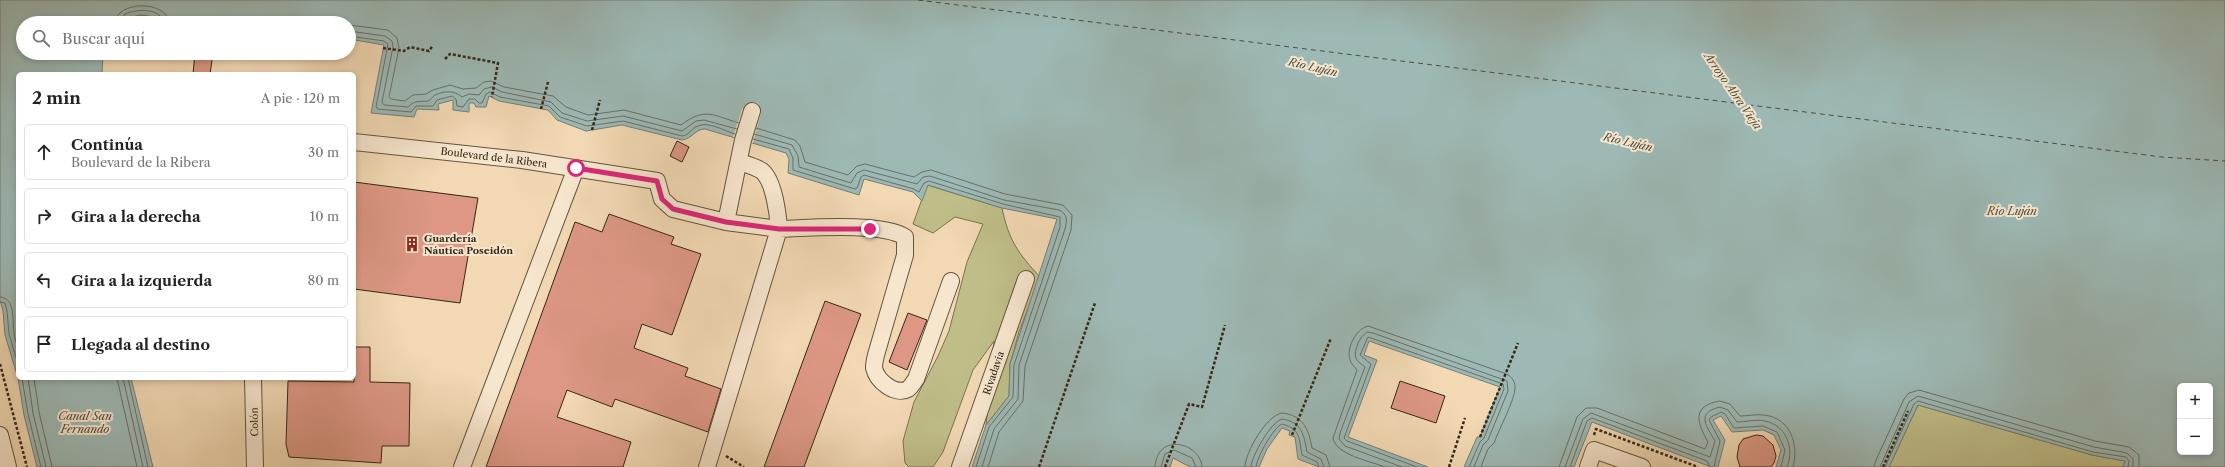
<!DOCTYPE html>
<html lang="es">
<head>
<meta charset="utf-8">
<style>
	:root { --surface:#fff; --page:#f6f6f6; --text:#222; --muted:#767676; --line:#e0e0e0 }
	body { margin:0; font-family:"Libre Caslon Text",serif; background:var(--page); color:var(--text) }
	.controls { position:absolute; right:12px; bottom:12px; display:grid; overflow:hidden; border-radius:6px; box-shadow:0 2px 6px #0003 }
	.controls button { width:36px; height:36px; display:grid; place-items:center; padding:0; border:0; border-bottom:1px solid var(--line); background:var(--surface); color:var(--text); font:20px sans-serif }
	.stop { position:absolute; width:12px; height:12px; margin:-9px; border:3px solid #db2777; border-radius:50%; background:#fff }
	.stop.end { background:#db2777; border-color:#fff; box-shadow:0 1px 4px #0008 }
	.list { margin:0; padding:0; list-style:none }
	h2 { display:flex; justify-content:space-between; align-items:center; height:52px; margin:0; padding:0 16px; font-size:17px }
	h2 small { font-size:13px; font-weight:400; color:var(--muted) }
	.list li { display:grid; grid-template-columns:26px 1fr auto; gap:12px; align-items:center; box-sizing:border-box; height:56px; margin:0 8px 8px; padding:0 8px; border:1px solid var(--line); border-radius:6px }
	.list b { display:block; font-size:15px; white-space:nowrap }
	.list p { margin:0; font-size:13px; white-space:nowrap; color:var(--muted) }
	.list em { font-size:13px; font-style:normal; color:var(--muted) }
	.icon { flex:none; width:22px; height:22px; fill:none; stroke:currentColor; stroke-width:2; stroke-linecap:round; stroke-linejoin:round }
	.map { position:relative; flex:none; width:2225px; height:467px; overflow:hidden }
	.search { position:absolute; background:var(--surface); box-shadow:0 2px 6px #0003; left:16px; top:16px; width:340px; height:44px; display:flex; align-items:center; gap:10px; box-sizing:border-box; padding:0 14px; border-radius:22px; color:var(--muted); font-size:15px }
	.panel { position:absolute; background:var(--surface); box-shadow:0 2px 6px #0003; left:16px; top:72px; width:340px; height:308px; border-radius:6px }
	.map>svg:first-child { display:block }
	.green { fill:#bfbe89; stroke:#797250 }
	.water { fill:#9db9b5; stroke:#737f76; fill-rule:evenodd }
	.pier { fill:#f2d9b4 }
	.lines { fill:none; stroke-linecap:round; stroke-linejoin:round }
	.shore { stroke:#687066; stroke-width:1 }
	.ferry { stroke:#4e4c3e; stroke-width:1; stroke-dasharray:5 4; stroke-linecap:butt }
	.building { fill:#dd9784; stroke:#332717 }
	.minor-casing { stroke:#63543e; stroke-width:18 }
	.path { stroke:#332717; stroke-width:2.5; stroke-dasharray:3 2; stroke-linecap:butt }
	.minor { stroke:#f7e6ce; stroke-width:16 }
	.route { stroke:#db2777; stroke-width:5 }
	.labels { text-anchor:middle; stroke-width:4; stroke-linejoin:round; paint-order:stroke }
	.street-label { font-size:10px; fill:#332717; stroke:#f7e6ce }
	.poi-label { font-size:10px; font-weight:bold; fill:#332717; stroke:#f7e6ce; text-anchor:start }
	.water-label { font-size:11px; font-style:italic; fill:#4e4c3e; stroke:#f7e6ce }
</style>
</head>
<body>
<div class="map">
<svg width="2225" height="467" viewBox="0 0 2225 467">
	<rect width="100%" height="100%" fill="#f2d9b4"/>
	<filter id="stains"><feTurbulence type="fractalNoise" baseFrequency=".005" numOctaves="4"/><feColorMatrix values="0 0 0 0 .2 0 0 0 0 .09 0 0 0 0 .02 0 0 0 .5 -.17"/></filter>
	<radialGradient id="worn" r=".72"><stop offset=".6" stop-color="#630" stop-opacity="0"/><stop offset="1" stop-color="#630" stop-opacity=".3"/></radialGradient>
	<!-- green -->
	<path class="green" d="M927,185L1002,208C1009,241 1018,253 1040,277L1019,332L1010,364L1009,396L986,425L994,341L973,370L943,452L933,467H909L905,463L903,441L914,402L938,356L949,331L967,262L983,224L955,217L933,233L913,224Z
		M1918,405L2092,455L2125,461L2123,467H1889Z"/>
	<!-- water -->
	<path class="water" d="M0,0H2225V467H2123L2125,461L2092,455L1918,405L1889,467H1776L1781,450L1774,435L1763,430L1732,432L1721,416L1713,420L1725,440L1718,467H1711L1592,422L1574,467H1464L1477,437H1480L1500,387L1369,341L1364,355L1377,360L1348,437L1428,467H1319L1298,459L1295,437L1289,435L1290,431L1282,428L1267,449L1259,467H1190L1173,458L1170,467H972L986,425L1009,396L1010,364L1057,219L1002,208L928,185L922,201L913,192L864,179L859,195L788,173L789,159L786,153L705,129C695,129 692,139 682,140L622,125L586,131L557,120L548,110L499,101L489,96L486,107H476L474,103H469V112L453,110V100L438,104L439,110L417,109L414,117L371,113L384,45L349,39V23H165L140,19L126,23H23V53H103L102,74H18V378L5,335L3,311L0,300ZM2180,386H2210V452H2180Z
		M18,378H131L153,467H37L24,415Z"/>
	<!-- pier -->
	<path class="pier" d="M742,109L761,113L753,143L733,137Z"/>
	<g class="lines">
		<!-- shore -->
		<path class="shore" d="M115,23C116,0 168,0 169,23
			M121,23L125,14C136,9 162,7 163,23
			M126,23L129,18L140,15L155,17L158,23
			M349,25L388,30L397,38L399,48L389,97L391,99L405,101L413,95L426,94L433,90L450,85L463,89L476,88L484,82L491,81L504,87L553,96L566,107L588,115L624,110L681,125C705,107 712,115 739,123
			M349,31L385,36L392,41L393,47L382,102L384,105L408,107C415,100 418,102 428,101C431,100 432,97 435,95C444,91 454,90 462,97L469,94L479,95L484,89L492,87L502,92L551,102L562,113L587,121L623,116L682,131L696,121L704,120L737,129
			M349,36L384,41L388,44L376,107L378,109L411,112L416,106H433L437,100L452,96L456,99L457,106L463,107L469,99H475L479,103H482L486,94L490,92L500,97L549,106L560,117L587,126L623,121L682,136C690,135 691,128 698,126C708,121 725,131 735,134
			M756,128L795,140L800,146L805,162L848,175L857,166L865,164L914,177L922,172L931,170L1005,194L1063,205L1072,215L1071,230L1025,366L1023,401L999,432L988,467
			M754,134L792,145L798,156L799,167L851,183L857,173L864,170L917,184L923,177L930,176L1004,200L1059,210C1068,214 1067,221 1065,229L1019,365L1018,399L994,429L982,467
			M753,139L789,149L793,158V170L855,189L857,188L861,177L864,175L914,189L919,192L924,183L929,181L1003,204L1060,217V227L1014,365L1013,397L989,427L976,467
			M0,297C16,298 12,320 14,332C14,337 16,342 18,347
			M0,302L5,303L7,311L9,334L18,364
			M22,378L28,414L41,467
			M28,378L33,413L46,467
			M34,378L39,412L52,467
			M117,378L137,467
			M123,378L143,467
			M128,378L148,467
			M1155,467C1157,431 1201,443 1202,467
			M1161,467L1165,454L1174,450L1192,458L1196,467
			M1245,467C1245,452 1267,415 1282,413C1303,415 1309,430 1312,448L1326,455L1330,467
			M1251,467C1252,455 1271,422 1282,419C1302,422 1304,435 1307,452L1321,459L1324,467
			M1256,467C1257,457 1273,428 1282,424C1301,429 1299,439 1302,455L1317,462L1319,467
			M1385,467C1370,461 1336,455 1333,438L1357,370C1355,367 1351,364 1350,360C1346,348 1356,329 1368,326L1504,373C1510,375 1515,380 1515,387C1516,398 1498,431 1494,443L1488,449L1481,467
			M1402,467L1345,446L1339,439L1340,433L1365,367C1362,364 1358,363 1356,358C1353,351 1360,336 1367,332L1373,333L1507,381L1508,391L1488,440L1483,445L1474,467
			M1417,467L1347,441L1344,438L1371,364L1360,355L1368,337L1503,384L1504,389L1484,438L1480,442L1469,467
			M1559,467L1577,417L1586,408H1597L1705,449L1708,442C1698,424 1690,406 1720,401L1730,404L1740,416C1748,416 1756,414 1764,415C1791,418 1799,445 1793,467
			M1565,467L1583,419L1591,413L1710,457L1715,441C1707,427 1695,413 1720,407L1728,410L1737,422C1745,422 1756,419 1765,421C1786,425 1795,448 1787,467
			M1570,467L1587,421L1592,418L1707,461L1710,467
			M1714,467L1720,441L1709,420L1711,417L1721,412L1725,414L1734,428L1763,426L1777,432L1785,450L1781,467
			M1874,467L1876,460L1904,399L1909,393L1919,390L2095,441L2129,447L2139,455V467
			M1880,467L1909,402L1918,396L2094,447L2127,453L2133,459V467
			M1885,467L1914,404L1918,401L2093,452L2126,457L2129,461L2128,467"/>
		<!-- ferry -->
		<path class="ferry" d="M918,0L2162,157L2225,161"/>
	</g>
	<!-- building -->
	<path class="building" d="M195,53H213L210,74H193Z
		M677,141L689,147L682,162L670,156Z
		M354,182L478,198L460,303L354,289Z
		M609,214L674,237L671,244L701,254L672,335L642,324L634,348L688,368L685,376L721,389L708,432L615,399L612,407L567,390L557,417L631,442L623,467H486L575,222L602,232Z
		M825,301L861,314L804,467H764Z
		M908,313L927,320L907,370L889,362Z
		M354,347H370V382L410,383L409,446H382L381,463L289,457L286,444L288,381L354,382Z
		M1400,381L1445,396L1436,423L1391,408Z
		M1756,435L1763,436L1773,445L1776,456L1774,463L1771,467H1740L1737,457L1739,445L1743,439Z"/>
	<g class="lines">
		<defs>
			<path id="minor" d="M354,142L522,160L657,181L662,199L673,209L726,222L779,229C778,214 774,181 762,171C756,167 746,164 739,162
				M726,222L743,140L752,111
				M253,378L255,467
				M0,435L8,467
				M462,467L576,168
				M707,467L779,229C809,228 882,222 905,237V255L876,355C875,359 874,364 874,368C877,381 895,396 908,389C911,387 913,383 916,379L951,281
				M960,467L1026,279
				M1588,467L1594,450L1642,467"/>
		</defs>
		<!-- minor casing -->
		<use href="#minor" class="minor-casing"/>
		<!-- path -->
		<path class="path" d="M383,48L404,51L410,47L429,51L433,45
			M445,59L450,54L498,63L492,97
			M541,109L548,82
			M592,130L600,100
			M0,364L27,467
			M1292,435L1331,338
			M1594,435L1596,429L1698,467
			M1480,437L1518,343
			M726,456L744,467
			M1039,467L1095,303
			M1165,467L1189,404L1202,407L1225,325
			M1449,467L1465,418
			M1883,467L1908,411"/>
		<!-- minor -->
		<use href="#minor" class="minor"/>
	</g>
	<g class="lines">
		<!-- route -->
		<path class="route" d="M576,168L657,181L662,199L673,209L726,222L779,229H870"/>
	</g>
	<!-- icons -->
	<defs>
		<symbol id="building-bare" viewBox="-9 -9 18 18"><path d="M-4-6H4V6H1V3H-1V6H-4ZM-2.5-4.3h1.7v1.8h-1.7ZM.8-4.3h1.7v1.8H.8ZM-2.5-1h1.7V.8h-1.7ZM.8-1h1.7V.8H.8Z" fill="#8f2418" stroke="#f7e6ce" stroke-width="2.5" paint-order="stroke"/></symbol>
	</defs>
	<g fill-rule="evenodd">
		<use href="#building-bare" x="401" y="233" width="22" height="22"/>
	</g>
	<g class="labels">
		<!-- street labels -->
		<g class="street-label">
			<text transform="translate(494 157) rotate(7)" y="4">Boulevard de la Ribera</text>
			<text transform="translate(993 373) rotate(-71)" y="4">Rivadavia</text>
			<text transform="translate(254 422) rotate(-91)" y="4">Colón</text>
		</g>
		<!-- poi labels -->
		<g class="poi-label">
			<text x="424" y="242">Guardería<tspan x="424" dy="12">Náutica Poseidón</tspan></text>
		</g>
		<!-- water labels -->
		<g class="water-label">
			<text transform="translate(1313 67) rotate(13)" y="4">Río Luján</text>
			<text transform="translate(1733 91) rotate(55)" y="4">Arroyo Abra Vieja</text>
			<text transform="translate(1628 142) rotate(13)" y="4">Río Luján</text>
			<text x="2012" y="215">Río Luján</text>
			<text x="85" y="420">Canal San<tspan x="85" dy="13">Fernando</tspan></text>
		</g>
	</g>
	<rect width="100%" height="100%" filter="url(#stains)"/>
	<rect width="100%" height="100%" fill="url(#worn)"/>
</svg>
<div class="controls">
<button>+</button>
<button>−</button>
</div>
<div class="stop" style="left:576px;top:168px"></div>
<div class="stop end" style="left:870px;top:229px"></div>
<div class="search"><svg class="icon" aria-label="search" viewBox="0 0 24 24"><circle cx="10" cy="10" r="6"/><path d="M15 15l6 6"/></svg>Buscar aquí</div>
<section class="panel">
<h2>2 min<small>A pie · 120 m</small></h2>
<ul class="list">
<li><svg class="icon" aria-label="ahead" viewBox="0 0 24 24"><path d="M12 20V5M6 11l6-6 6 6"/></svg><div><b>Continúa</b><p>Boulevard de la Ribera</p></div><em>30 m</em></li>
<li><svg class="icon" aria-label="right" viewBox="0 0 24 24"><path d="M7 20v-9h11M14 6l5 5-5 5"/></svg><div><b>Gira a la derecha</b></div><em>10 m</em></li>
<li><svg class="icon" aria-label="left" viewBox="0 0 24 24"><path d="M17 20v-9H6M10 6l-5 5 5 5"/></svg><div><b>Gira a la izquierda</b></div><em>80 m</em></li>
<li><svg class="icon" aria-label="arrive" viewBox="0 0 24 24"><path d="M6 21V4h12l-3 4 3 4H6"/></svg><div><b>Llegada al destino</b></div></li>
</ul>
</section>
</div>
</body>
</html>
